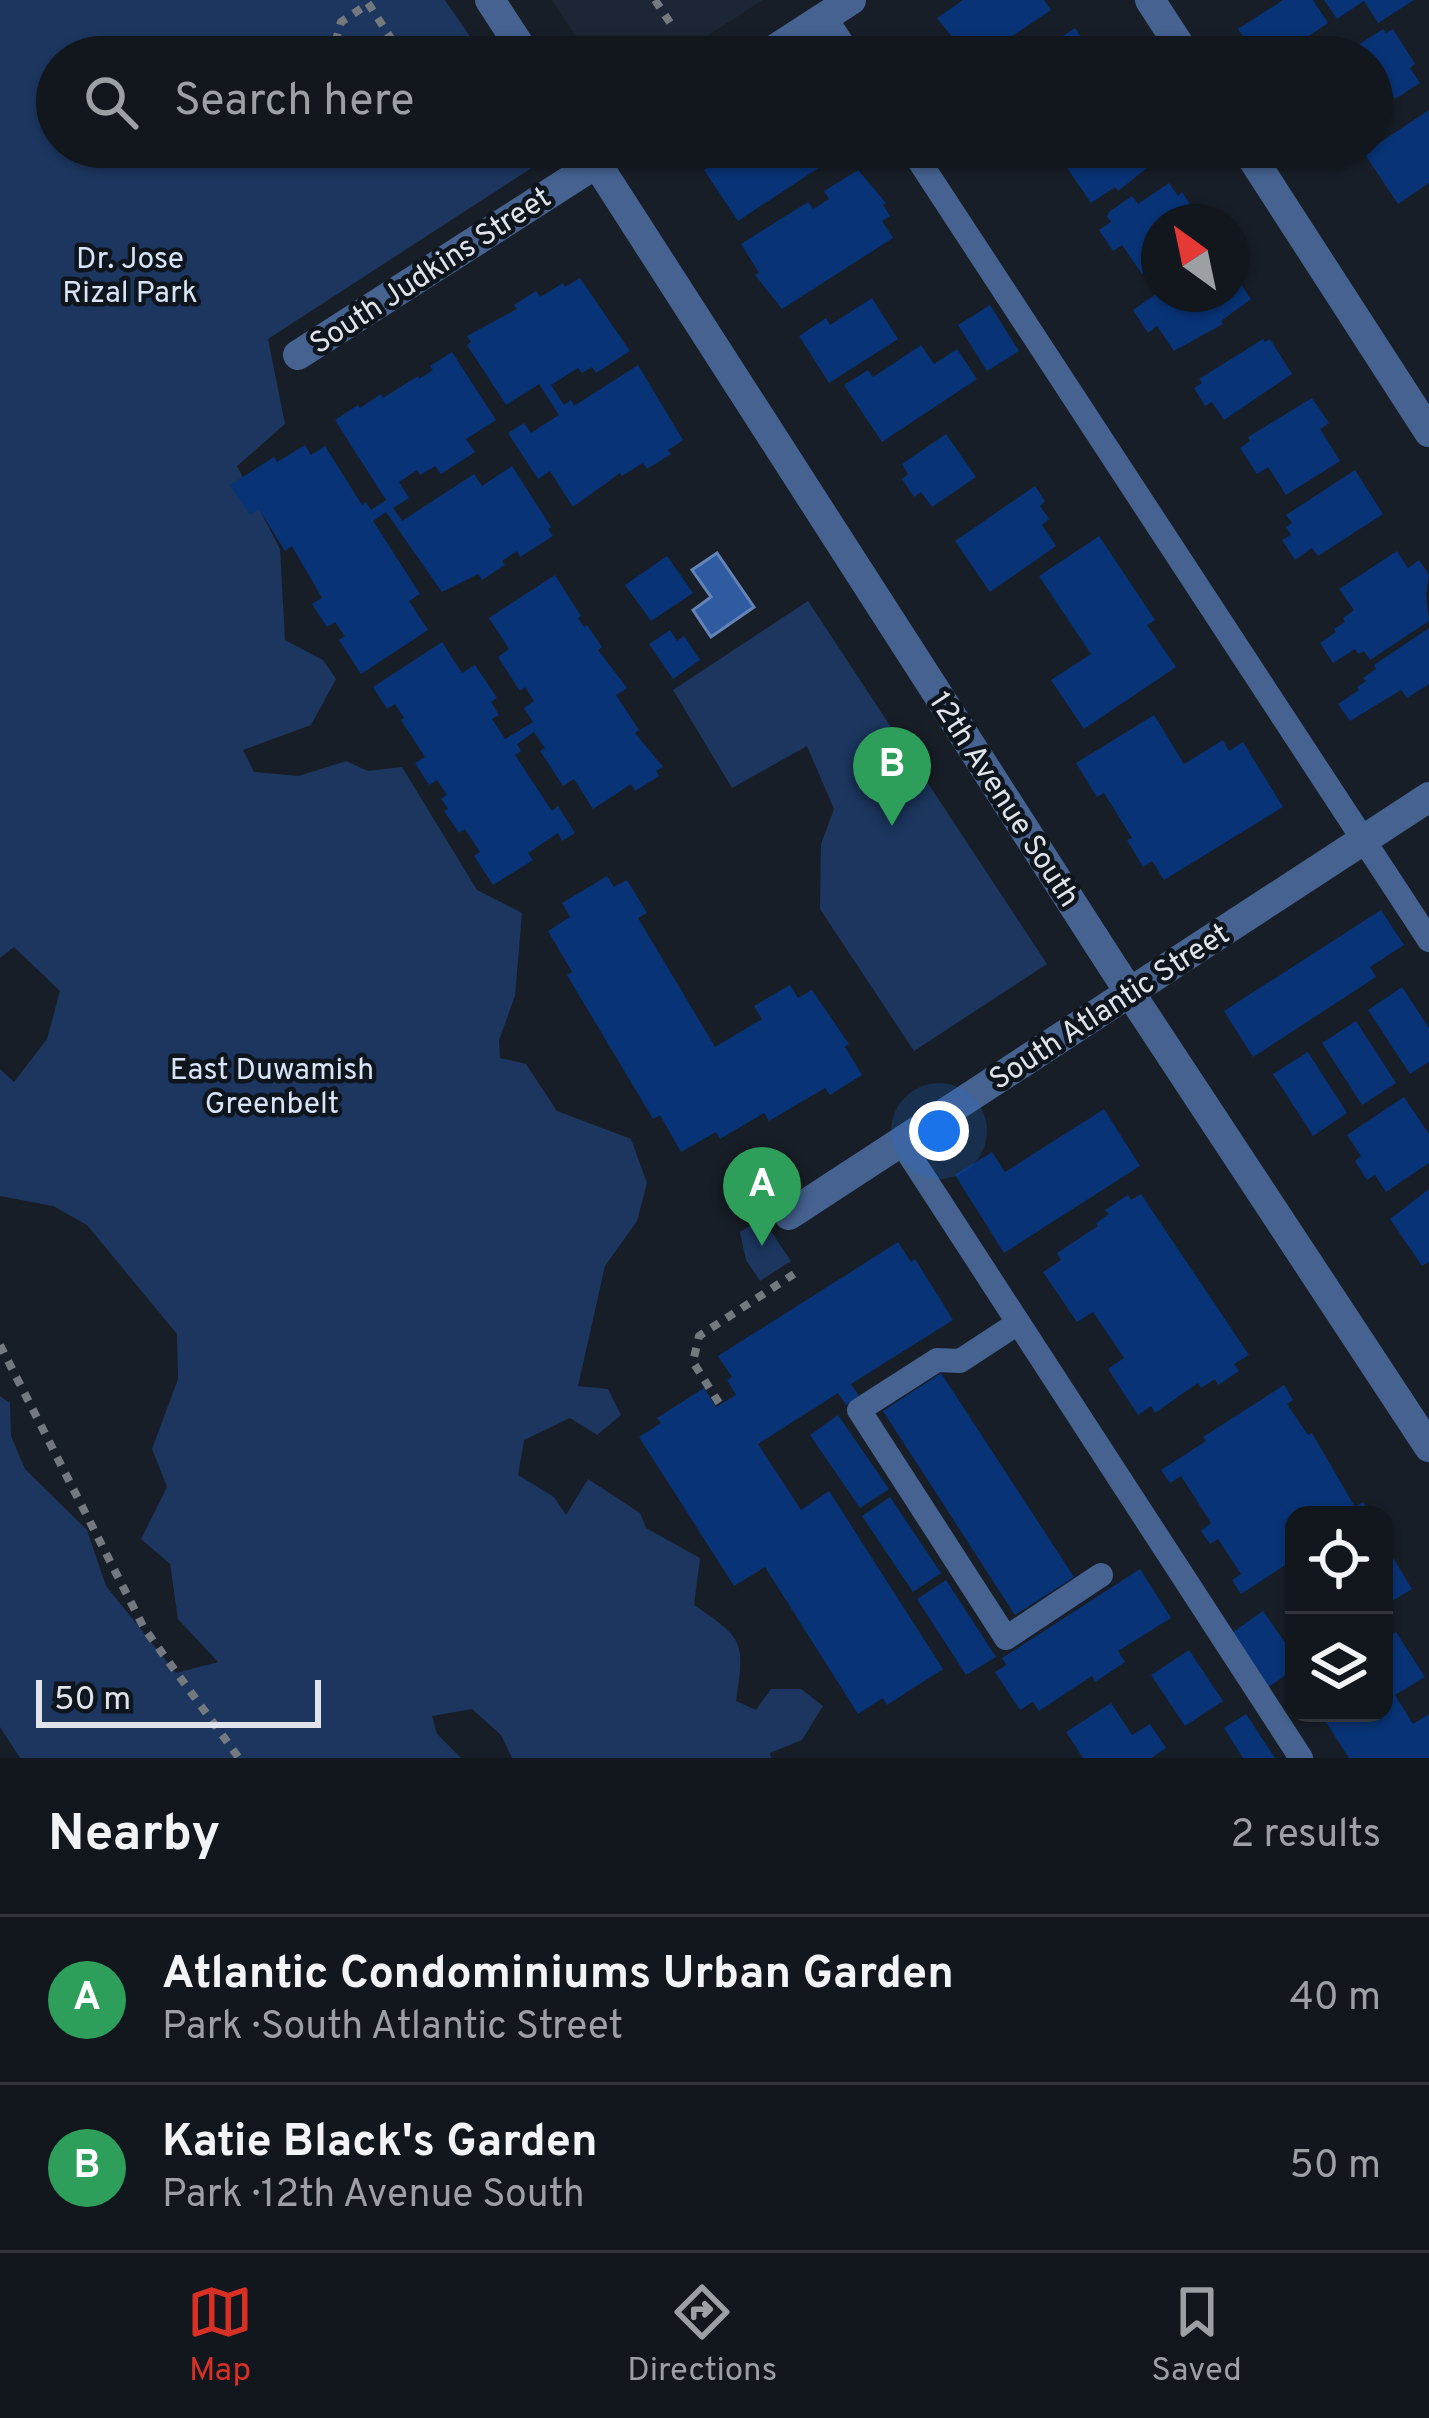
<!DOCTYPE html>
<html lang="en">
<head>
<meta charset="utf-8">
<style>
	:root { --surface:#12161d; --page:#1f232a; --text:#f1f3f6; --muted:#9c9fa4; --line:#31353b; --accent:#d93025 }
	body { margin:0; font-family:Overpass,sans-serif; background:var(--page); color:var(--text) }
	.controls { position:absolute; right:36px; bottom:36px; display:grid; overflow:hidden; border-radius:24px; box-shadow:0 3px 9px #0004 }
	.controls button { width:108px; height:108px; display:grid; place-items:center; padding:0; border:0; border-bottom:3px solid var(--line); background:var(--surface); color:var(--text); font:60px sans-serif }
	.compass { position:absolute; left:1141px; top:204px; width:108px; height:108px; border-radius:50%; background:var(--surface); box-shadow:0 3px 9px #0004; rotate:327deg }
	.scale { position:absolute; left:36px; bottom:30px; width:285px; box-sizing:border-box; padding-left:12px; border:6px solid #e0e4ea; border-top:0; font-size:33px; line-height:42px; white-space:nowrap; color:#e0e4ea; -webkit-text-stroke:9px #0f151d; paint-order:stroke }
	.you { position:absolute; left:939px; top:1131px; width:42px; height:42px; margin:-30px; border:9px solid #fff; border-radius:50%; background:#1a73e8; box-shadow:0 0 0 18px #1a73e833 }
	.badge { display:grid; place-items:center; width:78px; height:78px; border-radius:50%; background:var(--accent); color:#fff; font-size:39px; font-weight:700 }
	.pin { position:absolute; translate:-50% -99px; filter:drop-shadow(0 3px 6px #0008) }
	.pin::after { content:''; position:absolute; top:63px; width:42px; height:36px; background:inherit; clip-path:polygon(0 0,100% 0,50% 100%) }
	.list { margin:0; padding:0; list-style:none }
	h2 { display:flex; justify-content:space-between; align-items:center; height:156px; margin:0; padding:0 48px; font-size:51px }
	h2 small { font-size:39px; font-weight:400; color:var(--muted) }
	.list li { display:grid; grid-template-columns:78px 1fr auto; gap:36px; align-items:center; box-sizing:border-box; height:168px; padding:0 48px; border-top:3px solid var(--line) }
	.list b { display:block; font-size:45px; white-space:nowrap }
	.list p { margin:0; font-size:39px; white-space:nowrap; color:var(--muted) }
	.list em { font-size:39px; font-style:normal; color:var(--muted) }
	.icon { flex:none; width:66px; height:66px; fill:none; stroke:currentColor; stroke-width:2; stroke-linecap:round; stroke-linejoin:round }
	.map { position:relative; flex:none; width:1429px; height:1758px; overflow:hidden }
	.search { position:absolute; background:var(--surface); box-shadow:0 3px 9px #0004; left:36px; right:36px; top:36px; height:132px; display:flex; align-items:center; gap:30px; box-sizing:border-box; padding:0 42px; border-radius:66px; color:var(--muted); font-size:45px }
	.sheet { height:492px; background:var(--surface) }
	nav { display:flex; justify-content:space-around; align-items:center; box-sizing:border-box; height:168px; border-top:3px solid var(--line); background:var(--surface); font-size:33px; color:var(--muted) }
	nav a { display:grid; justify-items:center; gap:6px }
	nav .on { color:var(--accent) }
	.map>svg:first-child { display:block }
	.built { fill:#1d2634 }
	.green { fill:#1c365f }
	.water { fill:#2f5ba1; stroke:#6484b7; stroke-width:3 }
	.building { fill:#083376 }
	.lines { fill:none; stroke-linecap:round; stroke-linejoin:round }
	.path { stroke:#747980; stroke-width:8; stroke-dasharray:9 9; stroke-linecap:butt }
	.service { stroke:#456290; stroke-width:24 }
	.minor { stroke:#456290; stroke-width:30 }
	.tertiary { stroke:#456290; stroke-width:30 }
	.labels { text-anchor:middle; stroke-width:9; stroke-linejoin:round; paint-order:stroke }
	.park-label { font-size:30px; fill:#d8e4f8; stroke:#0f151d }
	.street-label { font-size:30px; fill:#e0e4ea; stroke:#0f151d }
</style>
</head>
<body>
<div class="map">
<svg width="1429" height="1758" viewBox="0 0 1429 1758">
	<rect width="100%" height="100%" fill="#181e27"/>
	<!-- built -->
	<path class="built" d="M552,0H763L674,57H589Z"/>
	<!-- green -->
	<path class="green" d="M0,0H445L484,57H57V147H544L550,156L268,339L285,424L237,466L280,549L285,640L323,660L336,679L311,725L243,750L254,772L299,776L346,761L368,771L402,767L477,890L522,913L515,996L499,1040L500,1058L526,1064L557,1111L631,1139L647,1183L637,1221L605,1266L578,1386L608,1389L621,1415L597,1435L570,1418L524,1440L518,1475L554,1497L566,1515L588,1479L640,1513L646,1528L700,1558L694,1605C744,1639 745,1641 736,1701L756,1710L771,1689H801L823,1706L802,1740L770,1753L771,1758H512L501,1735L472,1709L432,1716L437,1734L461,1758H20L0,1727V1396L10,1403L11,1436L25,1469L87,1530L106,1586L176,1673L218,1662L178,1619L170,1564L141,1539L167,1487L152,1449L178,1379L177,1334L87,1225L53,1206L0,1196V1069L14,1082L47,1039L60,991L14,947L0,958Z
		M808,601L1047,964L914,1051L820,909L821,844L834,809L807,746L732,788L673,690Z
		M762,1218L791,1261L760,1281L746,1260L740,1232Z"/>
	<!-- water -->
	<path class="water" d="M717,553L754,607L711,637L693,610L711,597L692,570Z"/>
	<!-- building -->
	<path class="building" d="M963,0H1044L1051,10L981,57H968L937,18Z
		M1283,0H1313L1328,23L1303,40L1314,57H1256L1238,29Z
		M1324,0H1414L1378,23L1364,1L1337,19Z
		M1075,28L1094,57H1031Z
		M1383,29L1386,33L1393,29L1415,64L1410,68L1420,83L1395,99L1387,87L1372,97V57H1339Z
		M1429,110V183L1398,204L1364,153Z
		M740,147H850L738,221L704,170Z
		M1066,147H1141L1152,164L1118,191L1115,187L1091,203L1057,153Z
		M858,170L886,203L883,205L890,216L882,221L893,238L782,309L755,275L759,273L741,244L808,202L813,209L829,199L824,191Z
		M1169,183L1178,196L1182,192L1199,219L1159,222V262L1142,274L1122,245L1113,251L1099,230L1111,222L1107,216L1110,211L1132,196L1138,204Z
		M580,278L630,351L596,373L592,367L582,373L578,368L551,385L564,405L571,400L574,406L638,365L683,440L668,450L671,454L647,469L643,463L622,476L620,473L573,507L550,471L538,479L508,433L524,423L531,433L559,415L539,384L506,405L467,345L471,342L467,336L517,309L514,305L536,291L540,297L563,283L565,287Z
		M1237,279L1251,299L1221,321L1223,324L1174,351L1157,326L1148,333L1133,310L1156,294H1231V282Z
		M872,298L898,339L829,383L799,336L826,318L830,325Z
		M990,305L1019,351L987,371L958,325Z
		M1263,339L1265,342L1270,339L1292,374L1224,420L1212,402L1205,406L1194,388L1202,383L1199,379Z
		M921,345L934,364L957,349L977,379L882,442L844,385L868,370L873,377Z
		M452,352L496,420L466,439L475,452L441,474L435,466L420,475L417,470L399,482L409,498L393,508L402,521L474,474L482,486L512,466L551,527L548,529L553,536L520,557L517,551L502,561L505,565L482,580L478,574L442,592L386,512L373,521L420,594L409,601L428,630L361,674L339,640L345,636L335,622L327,627L312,604L322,598L292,546L285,551L259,509L250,515L230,485L274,457L277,462L305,445L311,455L325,446L362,505L366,502L371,510L386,500L335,420L358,405L360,408L381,394L383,398L418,376L419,379L433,370L430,366Z
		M1312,398L1329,423L1320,429L1340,461L1286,495L1268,467L1257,474L1240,448L1250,441L1248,437Z
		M946,434L976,477L932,507L921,492L914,497L902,479L908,474L902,464Z
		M1355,470L1383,514L1318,556L1312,548L1295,560L1282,540L1291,535L1286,527L1292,523L1286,515Z
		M1035,486L1045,501L1040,506L1049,519L1042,525L1056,546L990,592L955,541Z
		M1099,536L1155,620L1147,625L1176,667L1084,729L1051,680L1091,654L1039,576Z
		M1397,551L1408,568L1419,560L1429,575L1426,594L1429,621L1370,660L1364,651L1358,654L1355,649L1333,663L1320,643L1336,632L1334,629L1345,622L1343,618L1354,610L1339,589Z
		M667,556L693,593L651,621L625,585Z
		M555,575L581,616L578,618L584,627L587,625L602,647L598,650L627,688L616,695L639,730L635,733L663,767L656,771L659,776L635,791L631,784L593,809L574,779L563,786L540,751L545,748L534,732L517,744L521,751L515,755L552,811L558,806L575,833L562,841L558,833L528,853L533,860L493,885L474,856L480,852L465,829L459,833L444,811L448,809L441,799L447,795L437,780L429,785L415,763L425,757L401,720L404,718L395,704L387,709L373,687L442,642L462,673L475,665L497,698L491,702L499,715L492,719L505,739L533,722L524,708L534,701L525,687L520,691L498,657L509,649L489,618Z
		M1429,628V684L1407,698L1401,690L1350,721L1338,704L1359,690L1357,687L1366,681L1363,678L1376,669L1374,665Z
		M670,630L677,641L684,636L700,660L673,679L649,644Z
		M1154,715L1184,764L1223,740L1229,751L1243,742L1283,807L1164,880L1152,861L1143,867L1127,840L1132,838L1104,793L1097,797L1076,763Z
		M607,876L614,887L627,880L647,913L638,918L715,1047L762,1019L754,1006L790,985L798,998L812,990L849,1044L845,1047L862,1075L830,1095L825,1088L769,1121L764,1113L720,1139L716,1132L681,1152L660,1115L653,1119L567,975L572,972L548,931L570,917L562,903Z
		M1381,910L1404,945L1370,967L1376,977L1253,1057L1224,1011Z
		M1402,987L1429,1028V1062L1410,1074L1368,1010Z
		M1356,1021L1396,1083L1362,1105L1322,1043Z
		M1308,1052L1347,1113L1313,1136L1273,1074Z
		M1404,1097L1429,1134V1163L1386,1192L1375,1175L1367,1180L1355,1161L1361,1156L1347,1135Z
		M1104,1109L1140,1166L1004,1253L955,1175L992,1152L1005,1172Z
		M1429,1189V1262L1422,1266L1390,1219Z
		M1141,1194L1249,1355L1234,1364L1239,1371L1218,1385L1215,1379L1201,1388L1198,1383L1155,1413L1151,1406L1138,1415L1108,1369L1124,1358L1093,1312L1077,1322L1043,1272L1061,1260L1057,1253L1098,1226L1096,1223L1109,1214L1105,1210L1128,1195L1131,1200Z
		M898,1242L911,1262L915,1259L953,1320L851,1384L859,1396L846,1405L838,1393L758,1444L801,1510L829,1491L943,1669L887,1705L883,1698L858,1714L765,1567L734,1586L639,1437L661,1423L657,1418L704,1388L716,1407L736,1395L727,1380L732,1377L718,1356Z
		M941,1373L1074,1577L1015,1615L883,1411Z
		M1284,1385L1293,1400L1287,1404L1308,1435L1312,1433L1355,1507L1363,1502L1371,1515H1294V1568L1290,1562L1241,1594L1232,1580L1241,1574L1218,1539L1210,1544L1201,1531L1211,1523L1181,1476L1170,1483L1161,1470L1206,1441L1203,1437Z
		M838,1415L889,1489L860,1508L810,1435Z
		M890,1497L941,1573L913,1592L862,1516Z
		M1384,1543L1412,1589L1384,1606Z
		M1140,1569L1171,1618L1118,1651L1125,1662L1095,1682L1092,1676L1039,1711L1033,1702L1020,1710L995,1672L1006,1665L1002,1658Z
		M946,1580L996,1657L966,1675L917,1599Z
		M1263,1611L1294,1655V1669L1267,1688L1229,1635Z
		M1396,1632L1425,1677L1395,1695L1413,1724L1429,1714V1758H1349L1320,1713H1384V1640Z
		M1189,1650L1223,1701L1185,1726L1151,1675Z
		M1111,1703L1132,1735L1150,1724L1166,1748L1151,1758H1083L1066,1732Z
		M1246,1714L1275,1758H1243L1224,1728Z"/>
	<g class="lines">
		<!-- path -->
		<path class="path" d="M655,0L673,27
			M368,3L403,57
			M347,57L336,40L341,22L368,4
			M450,57L459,52
			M0,1345L144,1628L239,1758
			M719,1403L693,1362L699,1336L794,1274"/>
		<!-- service -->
		<path class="service" d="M825,17L851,57
			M910,147L1429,940
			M901,1142L1301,1758
			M1018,1323L960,1361L937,1360L859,1410L1006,1638L1101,1575"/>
		<!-- minor -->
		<path class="minor" d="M1150,0L1187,57
			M763,57L851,0
			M1245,147L1429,432
			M298,355L622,147
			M789,1215L1429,797"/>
		<!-- tertiary -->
		<path class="tertiary" d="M490,0L527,57
			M586,147L1113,967L1429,1447"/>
	</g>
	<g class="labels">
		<!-- park labels -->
		<g class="park-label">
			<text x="130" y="268">Dr. Jose<tspan x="130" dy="34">Rizal Park</tspan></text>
			<text x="272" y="1079">East Duwamish<tspan x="272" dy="34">Greenbelt</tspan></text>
		</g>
		<!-- street labels -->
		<g class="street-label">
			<text transform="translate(430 270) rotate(-33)" y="10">South Judkins Street</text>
			<text transform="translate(1005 799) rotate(57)" y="10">12th Avenue South</text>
			<text transform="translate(1109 1006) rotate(-33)" y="10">South Atlantic Street</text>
		</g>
	</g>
</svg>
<div class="controls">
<button><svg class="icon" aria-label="locate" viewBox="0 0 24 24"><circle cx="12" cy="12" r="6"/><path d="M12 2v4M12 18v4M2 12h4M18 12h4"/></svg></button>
<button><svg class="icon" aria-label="layers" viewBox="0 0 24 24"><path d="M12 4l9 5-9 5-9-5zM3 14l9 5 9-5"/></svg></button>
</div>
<svg class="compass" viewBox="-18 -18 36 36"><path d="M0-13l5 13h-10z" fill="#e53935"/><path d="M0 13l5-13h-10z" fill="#9c9fa4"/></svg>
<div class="scale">50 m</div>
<div class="you"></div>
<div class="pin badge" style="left:762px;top:1246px;background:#2e9e5b">A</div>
<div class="pin badge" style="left:892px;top:826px;background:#2e9e5b">B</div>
<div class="search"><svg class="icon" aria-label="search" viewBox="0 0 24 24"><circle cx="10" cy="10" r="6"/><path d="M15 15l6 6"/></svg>Search here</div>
</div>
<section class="sheet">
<h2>Nearby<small>2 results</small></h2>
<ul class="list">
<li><span class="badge" style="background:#2e9e5b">A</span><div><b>Atlantic Condominiums Urban Garden</b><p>Park · South Atlantic Street</p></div><em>40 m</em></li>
<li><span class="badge" style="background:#2e9e5b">B</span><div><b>Katie Black's Garden</b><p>Park · 12th Avenue South</p></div><em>50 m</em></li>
</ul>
</section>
<nav>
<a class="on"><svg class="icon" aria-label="map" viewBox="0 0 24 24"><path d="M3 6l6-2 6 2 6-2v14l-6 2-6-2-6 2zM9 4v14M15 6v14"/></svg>Map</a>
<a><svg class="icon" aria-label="directions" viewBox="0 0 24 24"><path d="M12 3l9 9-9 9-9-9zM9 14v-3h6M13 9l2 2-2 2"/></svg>Directions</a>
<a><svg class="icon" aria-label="saved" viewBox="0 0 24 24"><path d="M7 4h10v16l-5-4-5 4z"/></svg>Saved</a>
</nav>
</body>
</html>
